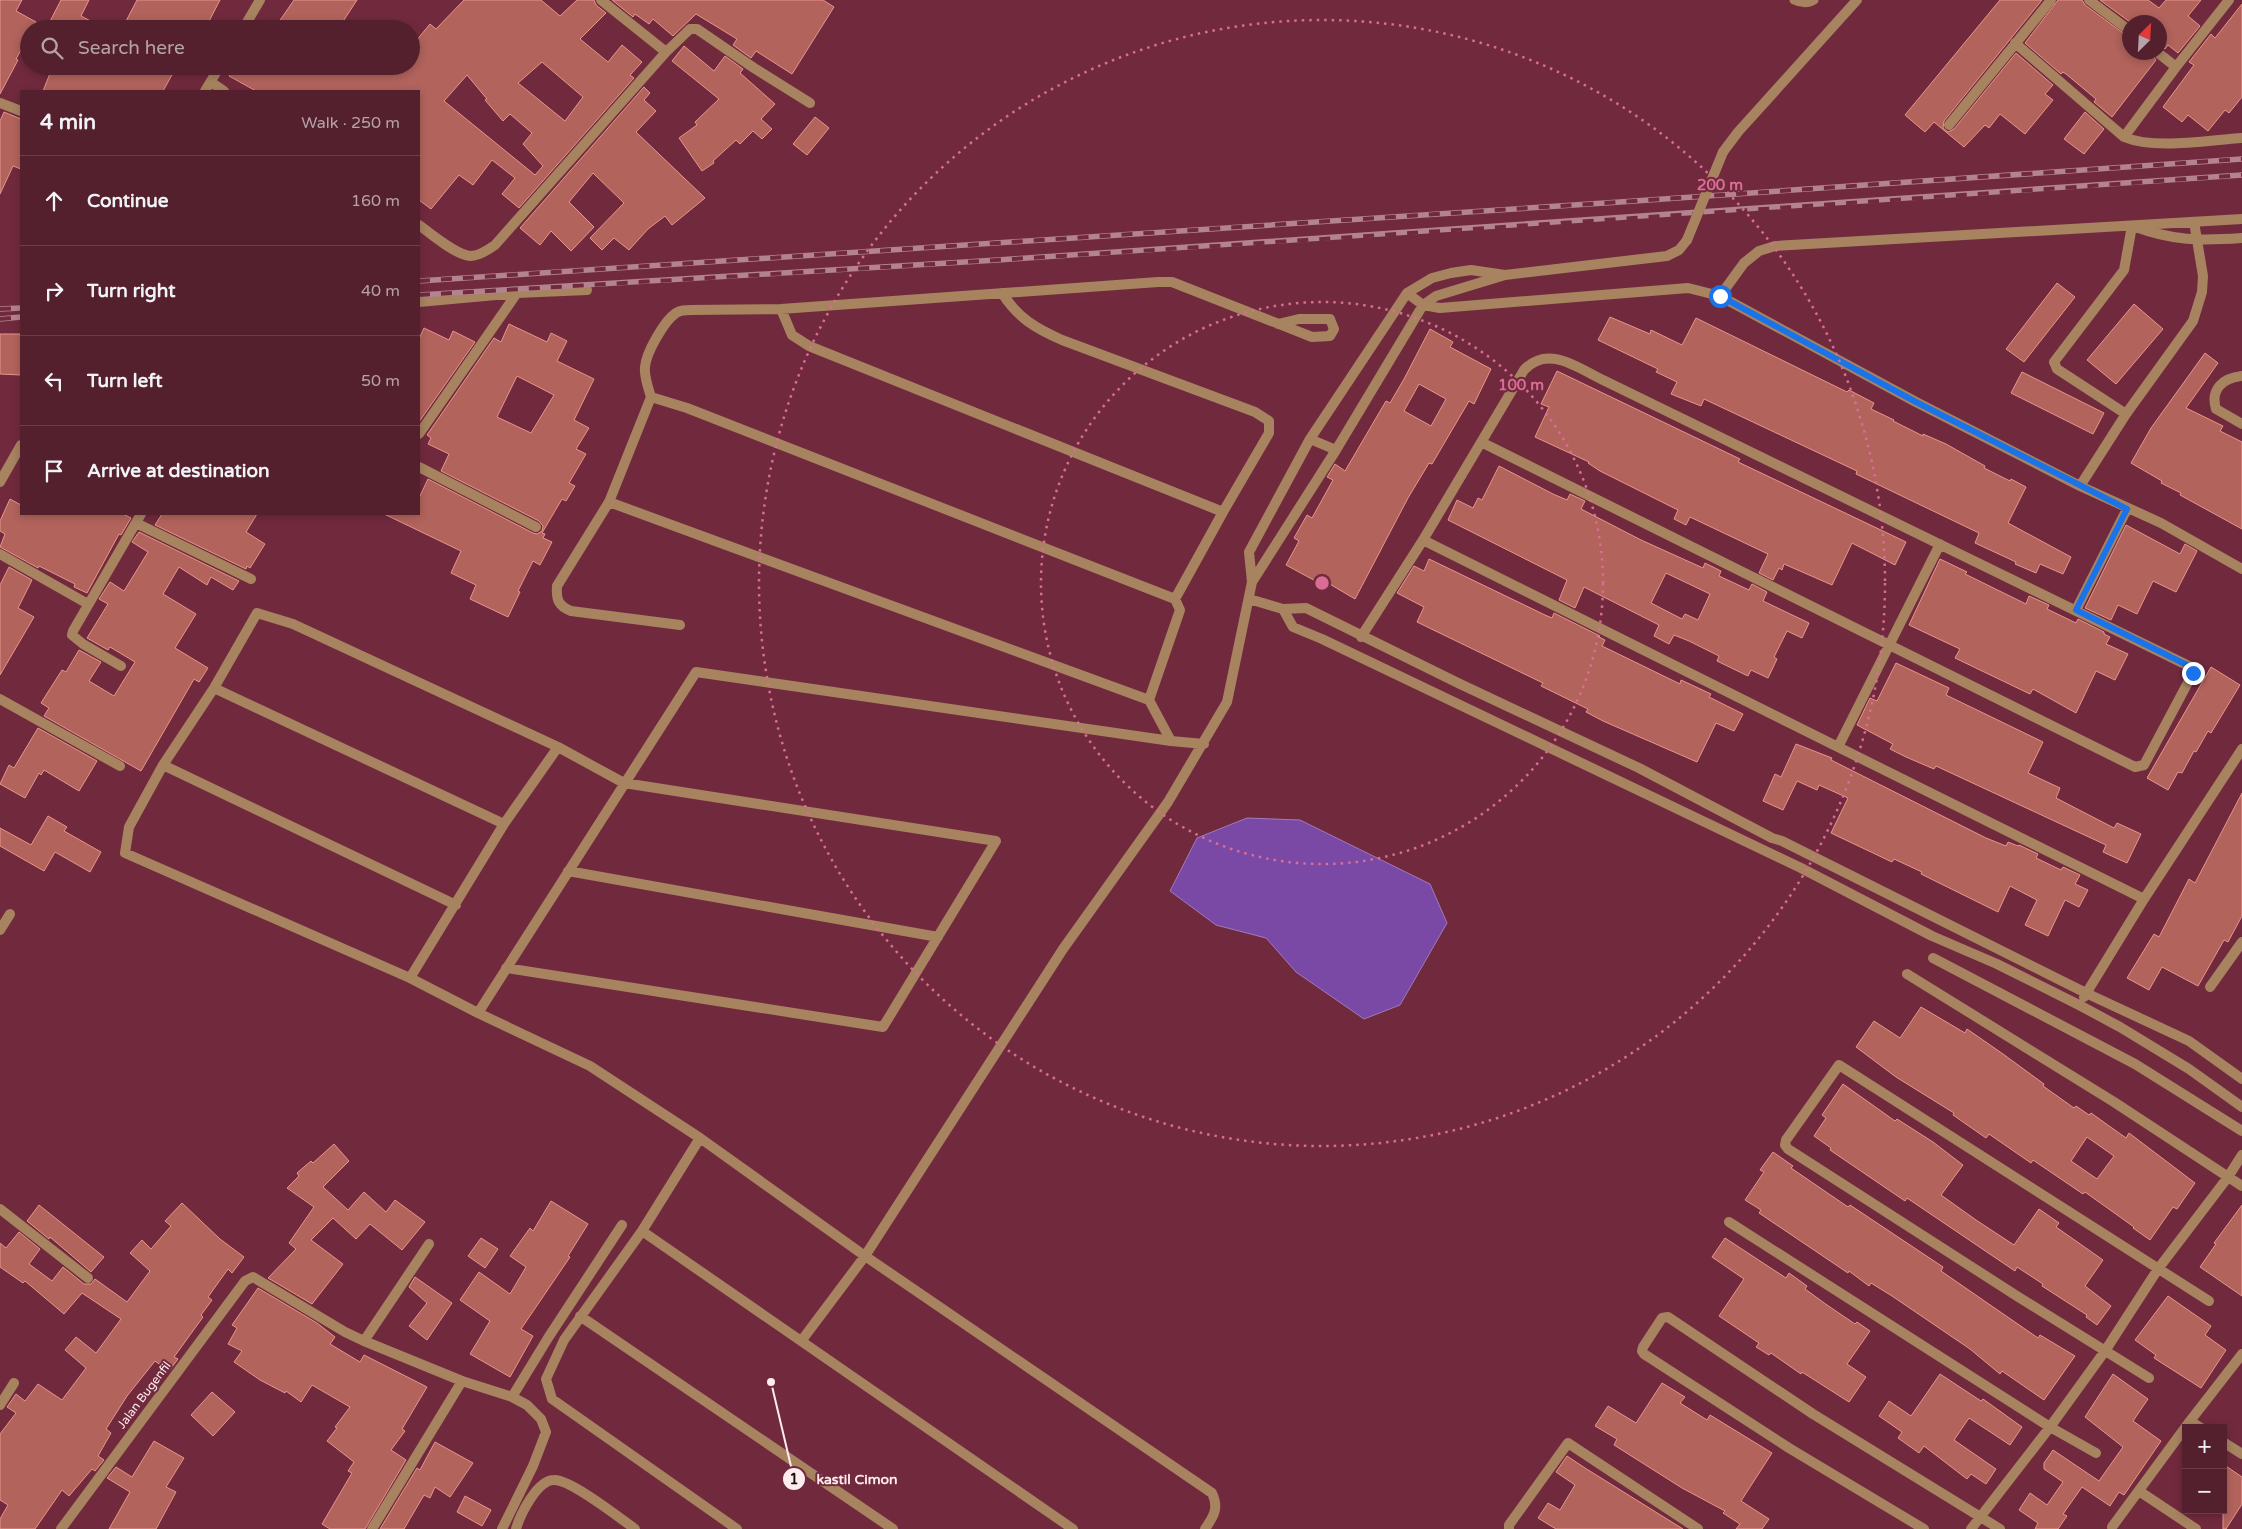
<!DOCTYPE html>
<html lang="en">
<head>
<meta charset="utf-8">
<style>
	:root { --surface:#55202e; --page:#5b2836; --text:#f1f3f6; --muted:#b6a3aa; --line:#6b3e4a }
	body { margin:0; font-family:"Varela Round",sans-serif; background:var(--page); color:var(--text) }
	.controls { position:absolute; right:15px; bottom:15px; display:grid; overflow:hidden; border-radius:0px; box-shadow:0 2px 8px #0003 }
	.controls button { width:45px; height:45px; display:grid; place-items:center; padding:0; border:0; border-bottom:1px solid var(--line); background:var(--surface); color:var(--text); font:25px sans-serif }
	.compass { position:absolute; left:2122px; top:15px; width:45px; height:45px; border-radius:50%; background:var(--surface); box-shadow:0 2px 8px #0003; rotate:24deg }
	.stop { position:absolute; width:15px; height:15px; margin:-11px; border:4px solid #1a73e8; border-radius:50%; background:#fff }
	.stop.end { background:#1a73e8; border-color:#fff; box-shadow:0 1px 5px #0008 }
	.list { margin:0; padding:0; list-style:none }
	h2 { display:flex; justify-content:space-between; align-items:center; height:65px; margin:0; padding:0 20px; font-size:21px }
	h2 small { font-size:16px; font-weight:400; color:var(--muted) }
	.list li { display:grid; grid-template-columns:32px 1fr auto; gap:15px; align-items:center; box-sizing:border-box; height:90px; padding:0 20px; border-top:1px solid var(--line) }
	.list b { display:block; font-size:19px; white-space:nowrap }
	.list em { font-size:16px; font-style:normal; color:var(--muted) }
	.icon { flex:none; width:28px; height:28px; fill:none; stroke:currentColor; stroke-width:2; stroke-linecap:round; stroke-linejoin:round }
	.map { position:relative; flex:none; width:2242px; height:1529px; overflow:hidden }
	.search { position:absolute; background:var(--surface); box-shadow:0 2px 8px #0003; left:20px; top:20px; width:400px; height:55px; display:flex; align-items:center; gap:12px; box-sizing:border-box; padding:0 18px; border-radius:28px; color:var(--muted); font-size:19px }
	.panel { position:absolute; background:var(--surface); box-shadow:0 2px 8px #0003; left:20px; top:90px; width:400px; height:425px; border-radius:0px }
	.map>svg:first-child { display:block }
	.water { fill:#7949a5; stroke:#a17abb }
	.building { fill:#b1635c; stroke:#e8958c; fill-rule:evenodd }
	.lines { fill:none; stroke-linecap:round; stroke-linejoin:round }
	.lane { stroke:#a78360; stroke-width:9 }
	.street { stroke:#a78360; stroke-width:10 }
	.rail-casing { stroke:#b38490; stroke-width:5.5 }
	.rail { stroke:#712a3d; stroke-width:4; stroke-dasharray:11; stroke-linecap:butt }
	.street-bridge { stroke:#a78360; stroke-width:10 }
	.route { stroke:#1a73e8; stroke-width:6 }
	.ring { fill:none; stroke:#da6d96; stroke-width:2.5; stroke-dasharray:2.5 5 }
	.labels { text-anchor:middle; stroke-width:4; stroke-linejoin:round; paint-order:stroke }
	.street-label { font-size:12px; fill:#feecef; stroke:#712a3d }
	.centre { fill:#da6d96; stroke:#712a3d; stroke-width:2.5 }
	.ring-label { font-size:15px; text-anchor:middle; font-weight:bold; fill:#da6d96; stroke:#712a3d; stroke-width:4; stroke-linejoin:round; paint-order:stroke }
	.leader { fill:none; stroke:#feecef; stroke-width:2 }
	.callout-dot { fill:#feecef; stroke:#712a3d; stroke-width:2 }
	.mark-label { font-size:15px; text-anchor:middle; font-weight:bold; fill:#111 }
	.callout-label { font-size:14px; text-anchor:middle; font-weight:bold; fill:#feecef; stroke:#712a3d; stroke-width:4; stroke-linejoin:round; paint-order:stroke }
</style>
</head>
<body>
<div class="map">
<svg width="2242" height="1529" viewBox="0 0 2242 1529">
	<rect width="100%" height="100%" fill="#712a3d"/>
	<!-- water -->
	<path class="water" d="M1247,818L1300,820L1430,884L1447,923L1400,1005L1364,1019L1296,972L1266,938L1216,925L1170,891L1197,838Z"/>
	<!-- building -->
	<path class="building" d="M0,0H22L16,11L36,22L32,29H29V35L16,59L18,60L0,94Z
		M61,0H89L81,16L106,29H46Z
		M137,0H220L205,29H132L124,25Z
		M294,0H357L338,29H274Z
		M464,0H541L560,16L577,0H594L596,5L606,13L580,39L608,62L622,45L642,62L630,75L634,78L519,208L502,194L515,178L492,160L473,185L459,175L431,209L419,200V91H256L229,76L235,66H411V47L430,24L436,29ZM542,62L583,97L565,121L518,83ZM467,75L487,99L485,100L503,121L510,114L532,133L523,144L543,166L535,175L444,101Z
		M612,0H823L834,7L792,74L756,51L751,58L733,45L737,39L696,14L673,36L653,19L649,24L635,14L633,17Z
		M2000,0H2042L1944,121L1943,128L1948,132L1954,129L2016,53L2053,85L2045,94L2053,100L2025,134L2000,114L1989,128L1985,125L1964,147L1934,122L1925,132L1905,115Z
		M2058,0H2082L2085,5L2130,38V52H2150L2156,60L2112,117L2094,102L2096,99L2066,74L2063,72L2061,74L2025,43Z
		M2100,0H2148L2159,8L2166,0H2201L2188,16L2200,26L2178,53L2168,45L2165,49L2160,46V22H2130Z
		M2242,4V97L2229,113L2225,110L2208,131L2188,115L2182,122L2163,107L2194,65L2189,62L2211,34L2215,38Z
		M684,46L714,71L725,56L743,69L740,73L775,104L761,119L772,129L762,139L753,131L740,144L736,140L713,161L714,163L702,171L679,138L697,125L695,122L719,99L672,61Z
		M53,66H177L163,91H43Z
		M644,87L650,93L644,100L656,111L636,132L705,198L672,225L665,216L648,229L629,250L614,238L602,250L590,238L624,203L593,173L569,202L594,227L571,251L551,231L540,245L520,228Z
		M4,112L21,119V169L13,166L0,194V121Z
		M2085,112L2104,129L2084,154L2064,139Z
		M815,117L829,128L807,155L793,144Z
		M2057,283L2075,297L2024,362L2006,349Z
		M2134,304L2163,329L2116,384L2087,360Z
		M1610,317L1650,334L1651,330L1682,345L1696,318L1847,392L1849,390L1874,403L1871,409L1894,420L1893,421L1923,436V434L1946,444L1985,466L1984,468L2010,481L2011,479L2026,487L2008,523L2071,557L2063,574L2040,564L2036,573L2015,564L2016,562L1975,543L1979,533L1856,474L1857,471L1704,399L1701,406L1671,394L1677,382L1656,372L1658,369L1598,340Z
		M509,324L547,342L551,333L567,341L557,361L594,379L574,420L589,428L576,449L586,454L569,483L575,486L566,501L562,499L542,533L545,534L543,538L552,542L540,565L533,561L518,591L520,592L508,617L470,599L476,585L451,573L461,551L384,514H419V498L428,479L533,533L537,534L542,531L543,526L539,521L441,471L449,454L428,444L431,438L427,435L494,338L501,342ZM517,376L554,395L531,433L497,417Z
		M424,328L449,340L453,331L475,342L419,422V339Z
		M1430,329L1453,342L1450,347L1491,369L1474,404L1469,401L1432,464L1429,463L1408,498L1355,599L1323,580L1321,584L1286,565L1299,541L1294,538L1307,515L1312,518L1333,480L1327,477L1335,464L1345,471L1386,401L1390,403L1404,379ZM1419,384L1446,399L1431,426L1404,411Z
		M0,334H21V375L0,374Z
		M2205,353L2218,363L2186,408L2223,426L2220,431L2242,442V529L2180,495L2181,493L2161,483L2162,481L2131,463L2151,428Z
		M1557,371L1740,459L1738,462L1906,542L1895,565L1852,543L1832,585L1784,564L1782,570L1779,568L1773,580L1759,573L1768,554L1690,517L1686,525L1674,519L1678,510L1600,471L1588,463L1589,462L1535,437L1549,407L1541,404Z
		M2022,372L2104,413L2093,434L2011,393Z
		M1499,466L1553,494L1567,500L1570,494L1585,501L1581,509L1641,540L1703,568L1705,563L1721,571L1719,576L1749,590L1752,584L1767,592L1763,601L1809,623L1802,638L1787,631L1774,657L1777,659L1768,678L1751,670L1748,676L1717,661L1719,656L1689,641L1674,635L1669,644L1654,636L1659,625L1584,587L1575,608L1559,600L1567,580L1448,520L1457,500L1473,508L1478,498L1482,500ZM1666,573L1710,594L1698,620L1685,614L1682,619L1651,603Z
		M10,499L21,505V514H123L131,518L121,535L119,534L87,593L74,587L75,584L39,566L38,568L0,547L5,534L0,531V521Z
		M162,514H257L246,532L265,544L250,568L247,566L246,569L155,525Z
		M2126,525L2180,554L2185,544L2197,551L2176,592L2153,581L2137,614L2118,605L2111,620L2085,608Z
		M139,532L239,581L233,590L211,577L207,585L179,567L163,594L196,614L175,648L208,668L199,682L194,679L141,771L44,716L49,708L41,703L62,670L66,672L79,650L101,662L89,681L114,696L135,662L110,647L108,650L87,638L108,604L99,599L110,582L124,591L148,552L132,542Z
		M1429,559L1545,615L1552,618L1554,613L1600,636L1599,637L1605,640L1602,646L1680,684L1681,680L1711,694L1709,697L1743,714L1734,731L1716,723L1697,762L1603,721L1586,712L1588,709L1541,686L1543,683L1417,622L1424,607L1397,593L1414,566L1424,571Z
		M1940,559L1967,572L1965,574L2026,604L2029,596L2049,605L2047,609L2076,623L2078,619L2104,632V634L2110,637L2106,644L2128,654L2115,680L2096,671L2076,713L2033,689L2030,694L1955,658L1960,649L1909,625Z
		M9,567L32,580L18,608L34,617L0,675V585Z
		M1896,663L1949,688L1946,695L2043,742L2028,773L2060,788L2056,798L2114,828L2117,823L2141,834L2127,863L2103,852L2106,845L1936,766L1934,769L1906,757L1890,749L1893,744L1857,725L1870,698L1877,701Z
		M2211,667L2240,685L2211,733L2208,731L2196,752L2194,751L2182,773L2178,772L2168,790L2147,778Z
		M38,728L97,761L79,791L44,770L41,775L39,773L25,798L0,784L9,765L14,768Z
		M1796,744L1832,758L1831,760L1986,838L2006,846L2008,842L2018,846L2019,845L2038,854L2036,858L2061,870L2063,867L2080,875L2075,884L2088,890L2079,907L2065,900L2048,936L2025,925L2037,900L2010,886L1998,912L1921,874L1922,872L1894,859L1892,862L1831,833L1848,798L1819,785L1817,790L1797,781L1783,810L1763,801L1775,774L1781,777Z
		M2242,793V916L2228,942L2224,940L2198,986L2162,967L2149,990L2127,978L2154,934L2159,937L2189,879L2195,883Z
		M48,816L67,827L64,831L101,852L90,872L55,852L44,871L0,846V828L31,845Z
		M1921,1007L1965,1033L1967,1029L2003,1054L2044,1084L2043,1086L2074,1108L2076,1106L2089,1115L2091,1113L2126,1138L2129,1133L2195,1183L2177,1209L2173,1207L2150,1240L2133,1228L2134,1227L2085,1192L2083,1194L2033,1160L2031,1163L1989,1134L1986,1138L1953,1115L1954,1113L1896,1077L1856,1047L1874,1021L1900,1038ZM2087,1137L2114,1156L2097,1179L2071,1161Z
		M1843,1084L1895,1121L1897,1119L1933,1142L1963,1165L1941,1195L1976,1220L2014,1245L2039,1209L2059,1223L2056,1227L2103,1260L2085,1286L2111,1306L2097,1325L2086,1317L2087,1315L2042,1286L2043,1284L2017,1267L2015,1271L1907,1198L1905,1201L1830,1150L1831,1148L1814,1136L1826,1118L1822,1115Z
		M334,1144L349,1161L323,1187L348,1210L364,1192L386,1212L395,1200L425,1222L402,1250L370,1224L356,1239L333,1218L311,1240L343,1264L312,1304L268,1278L296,1249L289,1243L314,1207L287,1188L299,1176L297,1173L311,1161L313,1163Z
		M1773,1152L1793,1166L1791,1168L1848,1207L1850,1205L1943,1267L1941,1271L2038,1338L2040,1335L2075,1356L2044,1400L2002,1371L2000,1374L1970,1349L1892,1296L1871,1283L1869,1286L1849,1271L1848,1273L1759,1213L1761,1210L1745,1200L1764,1172L1760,1170Z
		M551,1201L588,1224L568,1256L570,1257L521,1329L533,1336L510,1377L470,1354L490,1321L460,1300L479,1272L510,1294L526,1267L510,1256L530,1228L533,1231Z
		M182,1203L220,1239L244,1257L232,1273L228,1269L208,1297L212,1300L201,1315L203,1317L174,1357L178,1359L169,1371L155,1361L127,1396L106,1429L111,1433L98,1456L104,1460L95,1471L92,1469L69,1496L62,1490L35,1529H0V1519L8,1505L0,1500V1434L16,1413L7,1407L16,1394L25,1401L38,1384L62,1400L86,1368L65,1350L76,1337L96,1353L121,1319L82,1293L64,1314L25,1281L23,1283L0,1267V1243L6,1248L19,1232L40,1249L29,1264L52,1281L63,1267L84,1284H91L95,1279L127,1302L150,1271L130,1253L142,1240L151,1249L171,1226L165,1221Z
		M39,1205L104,1257L91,1272L50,1237L49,1239L27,1221Z
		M2242,1205V1296L2200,1267L2216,1244L2214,1243Z
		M481,1238L498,1249L485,1268L468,1256Z
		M1725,1238L1786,1278L1789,1273L1807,1286L1805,1289L1827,1305L1855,1324L1857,1322L1870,1331L1847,1364L1866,1377L1849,1402L1802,1372L1801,1374L1771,1353L1769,1355L1756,1347L1759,1343L1719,1316L1744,1279L1712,1257Z
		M415,1277L452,1303L427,1340L409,1326L427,1303L409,1287Z
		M258,1288L317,1323L335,1337L330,1344L360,1362L364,1355L427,1387L402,1429L405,1431L391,1450L406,1460L365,1529H330L322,1524L352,1473L348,1471L354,1462L327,1441L337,1428L335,1427L350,1407L312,1385L301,1402L286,1391L285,1393L260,1380L234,1362L242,1351L228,1344L237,1328L232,1325Z
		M2168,1296L2211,1326L2205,1335L2226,1350L2201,1388L2154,1358L2156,1355L2135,1340Z
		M1940,1374L1981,1401L1983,1399L2022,1427L2010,1445L1969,1418L1954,1440L1996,1469L1986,1484L1971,1474L1967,1479L1924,1446L1919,1453L1898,1438L1902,1432L1879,1416L1889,1401L1911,1416Z
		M2113,1374L2148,1399L2133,1421L2161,1441L2124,1495L2119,1492L2110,1506L2082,1487L2063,1514L2067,1516L2058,1529H2035L2038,1523L2019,1510L2030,1493L2047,1505L2063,1482L2044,1469V1463L2053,1450L2099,1481L2123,1447L2085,1417Z
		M1662,1383L1685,1397L1680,1403L1707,1420L1710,1415L1772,1453L1741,1501L1769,1519L1762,1529H1736L1740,1524L1723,1513L1725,1511L1682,1488L1614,1445L1617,1439L1595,1426L1608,1406L1636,1423Z
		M212,1392L235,1412L213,1436L191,1415Z
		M154,1441L184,1458L166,1487L176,1492L156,1529H109L130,1492L107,1478L116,1467L132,1477Z
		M435,1442L473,1463L450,1497L435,1487L430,1498L424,1495L404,1529H380L417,1468L420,1470Z
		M1567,1456L1585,1468L1683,1529H1556L1538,1518L1548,1503L1560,1510L1575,1485L1556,1472Z
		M2223,1464L2242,1477V1504L2226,1529H2223Z
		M465,1496L491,1510L482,1526L457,1512Z"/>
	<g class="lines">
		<!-- lane -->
		<path class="lane" d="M1794,0C1800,3 1808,4 1814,0"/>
		<!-- street -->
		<path class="street" d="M601,0L666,52
			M2089,0L2130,31
			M243,29L260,0
			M2015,43L2124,137C2155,150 2208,140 2242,138
			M2157,52L2176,67
			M211,82L224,91
			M205,91L220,66
			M0,103L21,111
			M1949,125L2051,0
			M2124,137L2176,67L2229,0
			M1723,152L1738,132L1857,0
			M419,225C431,234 456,255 470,256C479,256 488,250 495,245L666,52L690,29H697L754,68L810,103
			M2133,226C2173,241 2200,241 2242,238
			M1002,293C1018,318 1035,328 1062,340L1255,412L1269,421V433L1223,512L1175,599L687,408L651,397C648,387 644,377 645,367C646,353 664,321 676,313C680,310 685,310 691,310L781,309L1158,282H1172L1312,337L1330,336L1334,329L1330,319H1299L1278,324
			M1407,293L1423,305L1440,308L1688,288L1720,296L1916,402L2080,486L2161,523L2242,569
			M1720,296L1744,263L1759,251L1775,246L2242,219
			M419,302L517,293L587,290
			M781,309L792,335L809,346L1223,512
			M2242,376C2223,378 2210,389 2216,409L2242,424
			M651,397L609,502L557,586C556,599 558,606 571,611L680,625
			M2126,414L2057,369L2054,362L2124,270L2132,226
			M419,434L517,293
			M1310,439L1336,450
			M419,467L536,527
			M0,482L21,445
			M2080,486L2126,414L2193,321L2202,292L2203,276L2194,222
			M609,502L1149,700L1171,741
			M136,523L251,579
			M1423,540L1838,747
			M1940,544L1838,747L2144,899
			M0,554L88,604
			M1252,582L1336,450L1423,305L1436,296L1505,275L1667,256L1679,250L1687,240
			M1249,599L1283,609L1306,608L1458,683L1639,768L1772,838L1782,841L2086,993L2189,1041L2242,1079
			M1283,609L1293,627L1322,639L1801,868L1932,936L1997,964L2079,1005L2120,1027L2189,1069L2242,1107
			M2076,610L2127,509
			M1361,637L1423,540L1524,370C1548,344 1578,368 1603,380L2189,666L2193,673L2144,765L2135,767L1483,443
			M121,666L83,644L72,635L73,631L141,514
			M214,688L504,824
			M0,699L120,766
			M1149,700L1180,610L1175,599
			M163,765L456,905
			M568,871L938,937
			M0,930L10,914
			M1933,958L2135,1064L2242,1131
			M1907,974L2114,1102L2242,1186
			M410,978L504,824L558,747
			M2210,987L2242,942
			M2084,997L2144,899L2242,749
			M478,1013L410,978L125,853L129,827L163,765L214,688L257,613L293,624L558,747L624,783L996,841L883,1027L506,968
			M700,1138L590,1066L478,1013L696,672L1171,741L1204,744
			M0,1209L88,1278
			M1729,1222L2050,1427L2096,1453
			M642,1231L1073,1529
			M580,1316L893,1529
			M802,1340L865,1256L1063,949L1168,802L1227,702L1252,582L1249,552L1310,439L1407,293L1432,278L1451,273L1471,270L1505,275
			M364,1341L429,1244
			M2149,1378L2020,1298L1788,1149L1785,1145L1786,1140L1839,1065L2209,1301
			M512,1397L548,1338L622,1225
			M0,1405L14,1383
			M2190,1421L2201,1428
			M2223,1442L2242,1454
			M2139,1491L2196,1529
			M2112,1527L2190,1421L2242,1354
			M61,1529L245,1281L253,1277L345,1332L364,1341L462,1381L512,1397L527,1405L541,1419L546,1432L533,1466L502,1529
			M372,1529L462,1381
			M516,1529C520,1515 537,1480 554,1480C570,1479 620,1518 635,1529
			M737,1529L552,1399L546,1379L564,1340L642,1231L700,1138L865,1256L1212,1493C1219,1508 1214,1516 1205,1529
			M1509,1529V1525L1568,1443L1698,1529
			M1924,1529L1789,1448L1644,1354L1642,1351L1643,1347L1662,1318L1668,1317L1813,1414L2000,1529
			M1971,1529L2050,1427L2105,1351L2158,1269L2228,1177L2242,1155"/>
		<defs>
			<path id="rail" d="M419,281L1620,202L2242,159
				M419,295C1027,260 1635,219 2242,175
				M0,309L21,308
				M0,319L21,317"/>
		</defs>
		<!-- rail casing -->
		<use href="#rail" class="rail-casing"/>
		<!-- rail -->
		<use href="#rail" class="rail"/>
		<!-- street-bridge -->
		<path class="street-bridge" d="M1687,240L1723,152"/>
	</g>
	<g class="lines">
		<!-- route -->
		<path class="route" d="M1720,296L1916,402L2127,509L2076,610L2189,666L2193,673"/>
	</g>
	<!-- distance rings -->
	<g class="ring">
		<circle cx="1322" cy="583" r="281"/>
		<circle cx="1322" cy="583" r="563"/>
	</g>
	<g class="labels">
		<!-- street labels -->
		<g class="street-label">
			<text transform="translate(144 1395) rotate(-53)" y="4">Jalan Bugenfil</text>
		</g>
	</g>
	<circle cx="1322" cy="583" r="8" class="centre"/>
	<g class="ring-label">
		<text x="1720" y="190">200 m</text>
		<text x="1521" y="390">100 m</text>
	</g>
	<!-- callouts -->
	<path class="leader" d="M771 1382L794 1479"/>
	<g class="callout-dot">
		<circle cx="771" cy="1382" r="5"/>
		<circle cx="794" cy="1479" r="12"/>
	</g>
	<g class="mark-label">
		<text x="794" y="1484">1</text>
	</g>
	<g class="callout-label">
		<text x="857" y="1484">kastil Cimon</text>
	</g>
</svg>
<div class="controls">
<button>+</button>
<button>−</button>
</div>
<svg class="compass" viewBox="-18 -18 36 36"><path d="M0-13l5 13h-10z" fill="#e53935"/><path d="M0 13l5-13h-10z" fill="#b6a3aa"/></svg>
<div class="stop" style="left:1720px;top:296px"></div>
<div class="stop end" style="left:2193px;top:673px"></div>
<div class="search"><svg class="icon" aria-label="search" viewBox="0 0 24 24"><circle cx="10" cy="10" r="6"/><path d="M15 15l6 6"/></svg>Search here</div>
<section class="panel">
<h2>4 min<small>Walk · 250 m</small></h2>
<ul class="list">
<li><svg class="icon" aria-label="ahead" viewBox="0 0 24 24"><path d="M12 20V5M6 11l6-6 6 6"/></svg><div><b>Continue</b></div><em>160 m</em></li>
<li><svg class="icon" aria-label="right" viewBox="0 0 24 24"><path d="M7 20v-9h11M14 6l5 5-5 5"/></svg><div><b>Turn right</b></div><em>40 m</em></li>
<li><svg class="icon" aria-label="left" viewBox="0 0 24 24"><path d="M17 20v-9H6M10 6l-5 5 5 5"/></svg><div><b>Turn left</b></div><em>50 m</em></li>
<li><svg class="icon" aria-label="arrive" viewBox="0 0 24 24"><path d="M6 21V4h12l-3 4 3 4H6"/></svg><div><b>Arrive at destination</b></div></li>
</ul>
</section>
</div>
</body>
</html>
